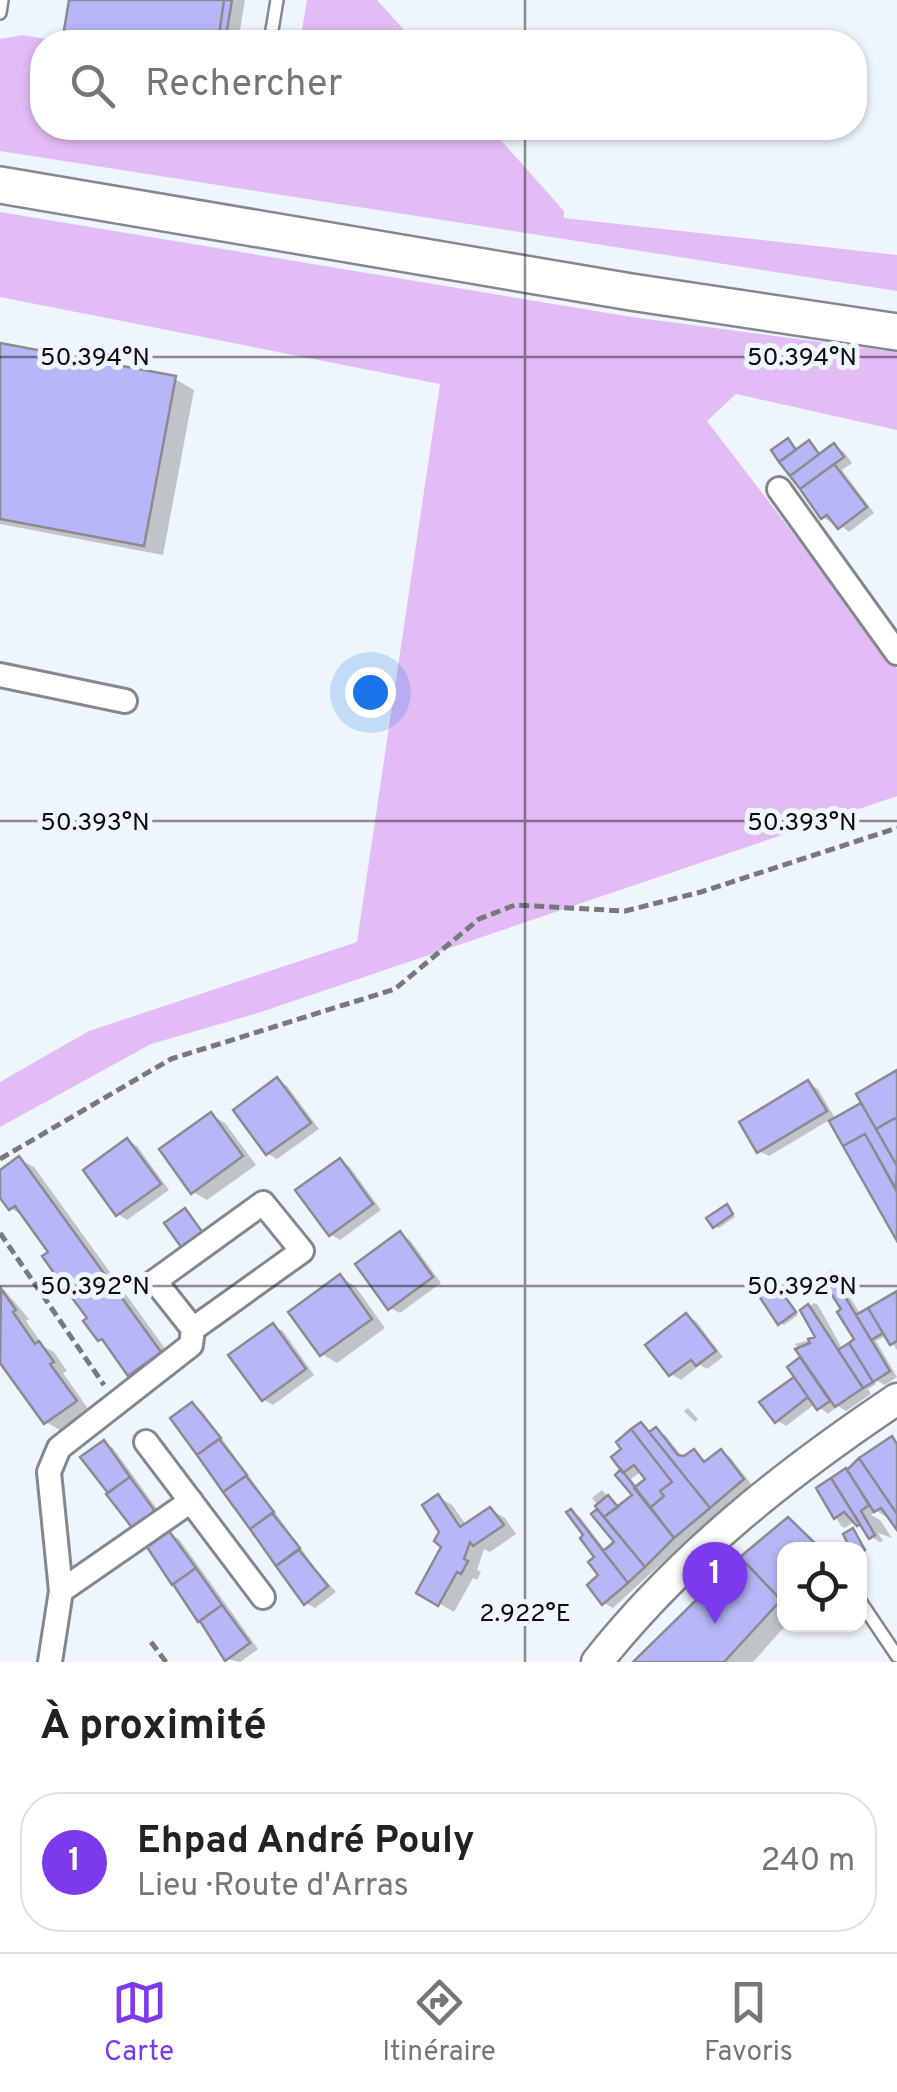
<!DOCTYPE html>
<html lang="fr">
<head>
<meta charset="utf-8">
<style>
	:root { --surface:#fff; --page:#f2f2f2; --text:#222; --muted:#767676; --line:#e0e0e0; --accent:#7c3aed }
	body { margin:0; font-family:Overpass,sans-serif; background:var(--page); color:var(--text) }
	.controls { position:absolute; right:30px; bottom:30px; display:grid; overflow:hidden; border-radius:20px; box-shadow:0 2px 8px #0004 }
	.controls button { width:90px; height:90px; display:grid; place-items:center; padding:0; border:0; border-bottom:2px solid var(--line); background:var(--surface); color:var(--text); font:50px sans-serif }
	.you { position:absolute; left:370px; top:692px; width:35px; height:35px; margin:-25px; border:8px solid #fff; border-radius:50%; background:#1a73e8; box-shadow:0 0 0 15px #1a73e833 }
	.badge { display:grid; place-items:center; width:65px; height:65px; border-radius:50%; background:var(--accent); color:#fff; font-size:32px; font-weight:700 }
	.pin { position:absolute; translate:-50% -82px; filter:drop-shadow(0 2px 5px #0008) }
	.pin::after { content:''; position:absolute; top:52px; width:35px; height:30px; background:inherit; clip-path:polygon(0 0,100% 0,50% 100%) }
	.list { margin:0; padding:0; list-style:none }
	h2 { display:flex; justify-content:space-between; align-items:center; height:130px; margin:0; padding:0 40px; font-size:42px }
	h2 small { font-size:32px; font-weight:400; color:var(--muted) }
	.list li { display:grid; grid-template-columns:65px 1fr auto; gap:30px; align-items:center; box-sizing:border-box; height:140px; margin:0 20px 20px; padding:0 20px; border:2px solid var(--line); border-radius:40px }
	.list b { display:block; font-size:38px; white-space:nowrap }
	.list p { margin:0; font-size:32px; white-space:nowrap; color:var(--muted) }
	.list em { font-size:32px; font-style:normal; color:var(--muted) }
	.icon { flex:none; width:55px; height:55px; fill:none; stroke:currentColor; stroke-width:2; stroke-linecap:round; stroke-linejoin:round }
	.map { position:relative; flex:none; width:897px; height:1662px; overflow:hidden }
	.search { position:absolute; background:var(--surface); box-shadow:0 2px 8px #0004; left:30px; right:30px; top:30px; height:110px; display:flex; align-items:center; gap:25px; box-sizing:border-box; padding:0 35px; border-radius:40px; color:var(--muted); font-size:38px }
	.sheet { height:290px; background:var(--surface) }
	nav { display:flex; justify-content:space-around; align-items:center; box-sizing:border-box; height:140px; border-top:2px solid var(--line); background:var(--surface); font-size:28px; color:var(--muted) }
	nav a { display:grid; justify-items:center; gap:5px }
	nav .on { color:var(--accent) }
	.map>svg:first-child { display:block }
	.green { fill:#e2bcf5 }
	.shadow { fill:#0003; fill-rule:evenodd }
	.building { fill:#b7b7f7; stroke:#8a8b92; stroke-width:2.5 }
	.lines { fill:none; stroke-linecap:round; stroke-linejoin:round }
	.lane-casing { stroke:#83888e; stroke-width:16 }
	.street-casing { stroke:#83888e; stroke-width:28 }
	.secondary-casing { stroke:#83888e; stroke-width:35 }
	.primary-casing { stroke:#83888e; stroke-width:40 }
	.path { stroke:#767a7f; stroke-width:5; stroke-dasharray:10 5; stroke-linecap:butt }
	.lane { stroke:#fff; stroke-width:11 }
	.street { stroke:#fff; stroke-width:22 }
	.secondary { stroke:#fff; stroke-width:30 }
	.primary { stroke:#fff; stroke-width:35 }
	.ticks { fill:none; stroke:#0b0d0f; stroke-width:2.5; stroke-opacity:0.45 }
	.ticks-label { font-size:25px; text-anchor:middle; fill:#0b0d0f; stroke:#eff5fc; stroke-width:10; stroke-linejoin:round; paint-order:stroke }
</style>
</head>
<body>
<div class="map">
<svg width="897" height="1662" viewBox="0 0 897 1662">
	<rect width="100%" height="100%" fill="#eff5fc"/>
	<!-- green -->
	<path class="green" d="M307,0H377L415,42H300Z
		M23,35L45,39L41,70L42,128H490L564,211V218L897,255V291L0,151V39Z
		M0,212L632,317L897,352V430L736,394L707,421L897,669V796L258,1013L151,1044L0,1127V1082L89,1031L357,942L440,384L0,297Z"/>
	<!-- shadow -->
	<path class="shadow" d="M71,0H245L238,42H65Z
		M0,346L175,379L194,390L163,555L0,524Z
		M788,441L798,451L809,443L821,456L834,446L844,452L852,463L842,470L874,513L849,532L835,521L832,523L823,517Z
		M897,1073V1187H892L897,1197V1236L831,1119L769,1156L759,1151L808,1083L818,1089L836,1120L865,1104Z
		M277,1080L287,1086L319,1129L277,1159L268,1154Z
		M211,1115L225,1123L256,1165L207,1200L193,1192Z
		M128,1141L137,1146L169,1190L127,1220L118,1214Z
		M19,1159L34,1167L174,1361L144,1382L130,1374L109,1344L100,1339L71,1292L63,1287L52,1253L26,1217L10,1208L0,1196V1173Z
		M340,1161L349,1166L381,1210L340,1240L330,1234Z
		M727,1207L735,1217L719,1228L715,1226Z
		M400,1234L410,1240L441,1283L400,1313L390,1308Z
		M830,1275L840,1281L861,1315L897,1294V1350L887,1335L876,1341L897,1377L885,1385L871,1378L876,1384L868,1389L871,1394L846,1411L838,1406L828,1414L815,1404L786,1426L777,1421L797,1377L791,1367L804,1357L795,1344L818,1338L803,1310L814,1303L818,1305L843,1350L857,1340Z
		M340,1277L355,1286L385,1328L337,1363L322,1354Z
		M0,1285L29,1319L26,1321L44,1347L54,1352L67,1371L63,1373L89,1410L60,1430L46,1422L0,1358Z
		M776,1287L798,1315L784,1325L780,1323Z
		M687,1316L696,1321L723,1357L707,1369L700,1365L681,1380L671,1374Z
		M273,1326L283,1331L314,1375L273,1405L263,1399Z
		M193,1405L202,1411L316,1569L336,1592L315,1608L306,1603L173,1419Z
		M688,1408L698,1419L695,1422L684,1411Z
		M641,1425L653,1433L656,1430L666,1436L684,1459L694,1452L708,1462L721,1452L730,1457L752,1485L687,1540L613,1608L604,1603L598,1557L571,1512L580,1517L606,1551L617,1542L598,1512L607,1517L592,1498L602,1490L619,1509L635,1496L618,1475ZM642,1471L649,1480L638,1488L631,1479Z
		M892,1439L897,1442V1526L889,1514L885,1516L877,1511L871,1515L880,1520L892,1538L878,1533L883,1541L880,1542L871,1537L859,1518L845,1528L841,1526L820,1489Z
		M104,1443L113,1448L165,1520L83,1458Z
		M438,1497L452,1505L467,1526L491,1510L505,1518L516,1534L490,1552L484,1549L477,1570L481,1572L477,1580L473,1578L454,1612L420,1592L445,1546Z
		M789,1520L823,1550H784V1624H787L753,1662H637Z
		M169,1534L179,1539L258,1649L240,1662L227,1659L150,1548Z"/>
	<!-- building -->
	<path class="building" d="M69,0H224L218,42H62Z
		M224,0H232L225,42H218Z
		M0,343L176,376L144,546L0,519Z
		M788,438L796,450L779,462L771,450Z
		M809,440L819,454L834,443L790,476L779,462Z
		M834,443L844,457L800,489L790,476Z
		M834,464L867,507L838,529L827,515L821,519L800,489Z
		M897,1070V1117L876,1129L856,1094Z
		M277,1077L311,1123L266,1155L233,1110Z
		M808,1080L827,1111L757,1153L739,1122Z
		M861,1103L897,1166L896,1189L865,1134L843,1146L829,1121Z
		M211,1112L243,1156L191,1194L159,1149Z
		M897,1117V1166L876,1129Z
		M865,1134L897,1192V1241L843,1146Z
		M127,1138L161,1184L116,1216L83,1170Z
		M19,1156L161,1352L128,1376L102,1339L98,1341L83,1321L87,1318L64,1287L61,1289L50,1275L54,1273L42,1256L48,1252L15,1206L9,1210L0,1198V1170Z
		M340,1158L373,1204L329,1236L295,1190Z
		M727,1204L733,1214L713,1228L706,1218Z
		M185,1208L205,1236L184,1251L164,1223Z
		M400,1231L433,1277L388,1310L355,1264Z
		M830,1272L890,1371L873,1382L849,1343L854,1339L837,1312L841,1309L821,1278Z
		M340,1274L372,1319L320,1356L288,1312Z
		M776,1284L796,1312L778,1325L759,1296Z
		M1,1289L16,1310L13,1312L35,1344L39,1341L54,1362L50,1364L77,1401L44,1424L0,1363Z
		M897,1291V1341L890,1345L868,1308Z
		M808,1304L863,1388L835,1407L795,1349L810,1343L808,1339L815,1337L800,1310Z
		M868,1308L883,1333L871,1340L856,1315Z
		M686,1313L716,1351L696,1366L691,1360L669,1376L645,1345Z
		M273,1323L306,1369L262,1401L228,1355Z
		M849,1343L873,1382L863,1388L838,1350Z
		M800,1357L830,1401L817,1410L787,1367Z
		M794,1377L808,1397L775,1423L759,1402Z
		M192,1402L221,1438L197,1455L170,1418Z
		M641,1422L710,1508L674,1538L650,1508L664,1496L660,1491L672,1482L631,1429Z
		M656,1427L678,1455L684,1456L694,1449L704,1462L721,1449L744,1479L710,1508L649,1432Z
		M631,1429L672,1482L660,1491L664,1496L650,1508L634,1488L645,1479L634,1465L623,1473L611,1457L621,1449L616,1442Z
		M892,1436L897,1444V1514L859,1458Z
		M219,1439L247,1475L223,1492L197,1455Z
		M104,1440L130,1477L108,1493L80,1457Z
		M859,1458L897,1514V1530L881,1508L874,1512L847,1470Z
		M846,1468L869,1505L861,1511L875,1535L869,1539L831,1478Z
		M621,1469L674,1538L645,1567L604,1517L632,1495L615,1475Z
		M246,1476L274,1512L250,1529L223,1492Z
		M130,1477L157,1514L134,1530L106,1494Z
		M831,1478L860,1524L857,1526L844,1512L834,1519L816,1488Z
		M438,1494L460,1527L490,1507L504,1525L473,1546L470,1542L464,1559L468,1561L461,1574L457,1572L438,1606L416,1593L441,1547L434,1541L439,1532L422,1505Z
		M608,1495L618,1507L604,1517L595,1506Z
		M571,1509L628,1583L602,1605L587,1585L598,1575L588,1562L594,1557L580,1538L583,1535L566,1512Z
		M597,1509L645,1567L628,1583L603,1551L614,1542L591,1514Z
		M272,1513L300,1548L276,1566L250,1529Z
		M788,1517L822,1550H784V1596L781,1600L740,1557Z
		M853,1528L865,1550L860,1553V1550H851L843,1534Z
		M169,1531L196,1568L172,1585L147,1547Z
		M299,1550L328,1586L304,1605L276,1566Z
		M740,1557L781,1600L724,1662H633Z
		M196,1568L222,1605L198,1622L173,1584Z
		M222,1605L250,1643L225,1661L200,1621Z"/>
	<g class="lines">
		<defs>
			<path id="lane" d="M0,13L2,0
				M270,42L277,0
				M860,1601L897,1656"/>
			<path id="street" d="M779,489L897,653
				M0,675L125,701
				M146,1442L263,1597
				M61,1591L191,1501
				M50,1662L61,1591L49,1472L59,1448L191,1345L193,1329L302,1251L263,1203L155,1281L193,1329"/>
			<path id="secondary" d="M597,1662C681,1556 785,1474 897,1399"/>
			<path id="primary" d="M0,185L631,292L897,332"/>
		</defs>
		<!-- lane casing -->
		<use href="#lane" class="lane-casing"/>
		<!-- street casing -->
		<use href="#street" class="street-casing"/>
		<!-- secondary casing -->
		<use href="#secondary" class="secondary-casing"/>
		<!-- primary casing -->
		<use href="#primary" class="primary-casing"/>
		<!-- path -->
		<path class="path" d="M0,1159L171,1059L395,989L479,919L515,905L625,911L701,892L897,828
			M0,1233L104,1385
			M151,1642L166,1662"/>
		<!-- lane -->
		<use href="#lane" class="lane"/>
		<!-- street -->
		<use href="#street" class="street"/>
		<!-- secondary -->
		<use href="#secondary" class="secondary"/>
		<!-- primary -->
		<use href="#primary" class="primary"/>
	</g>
	<!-- ticks -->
	<path class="ticks" d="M525,0V42M525,128V1662M0,357H897M0,821H897M0,1286H897"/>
	<g class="ticks-label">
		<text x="95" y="365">50.394°N</text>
		<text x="802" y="365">50.394°N</text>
		<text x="95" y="830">50.393°N</text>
		<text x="802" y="830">50.393°N</text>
		<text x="95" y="1294">50.392°N</text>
		<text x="802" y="1294">50.392°N</text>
		<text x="525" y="1621">2.922°E</text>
	</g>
</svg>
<div class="controls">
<button><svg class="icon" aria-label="locate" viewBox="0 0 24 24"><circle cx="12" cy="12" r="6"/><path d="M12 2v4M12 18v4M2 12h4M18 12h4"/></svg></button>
</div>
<div class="you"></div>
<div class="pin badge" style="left:715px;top:1624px">1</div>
<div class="search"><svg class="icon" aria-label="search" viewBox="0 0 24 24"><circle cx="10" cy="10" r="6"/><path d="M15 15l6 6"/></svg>Rechercher</div>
</div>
<section class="sheet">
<h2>À proximité<small></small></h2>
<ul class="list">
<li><span class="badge">1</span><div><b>Ehpad André Pouly</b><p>Lieu · Route d'Arras</p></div><em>240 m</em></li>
</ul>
</section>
<nav>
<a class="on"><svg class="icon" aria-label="map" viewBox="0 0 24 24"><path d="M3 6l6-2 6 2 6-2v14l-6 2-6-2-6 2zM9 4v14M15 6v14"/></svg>Carte</a>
<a><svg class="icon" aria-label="directions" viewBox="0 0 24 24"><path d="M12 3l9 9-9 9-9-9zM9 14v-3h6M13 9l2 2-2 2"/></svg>Itinéraire</a>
<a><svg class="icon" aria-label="saved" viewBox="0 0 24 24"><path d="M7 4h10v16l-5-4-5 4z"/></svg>Favoris</a>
</nav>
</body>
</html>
